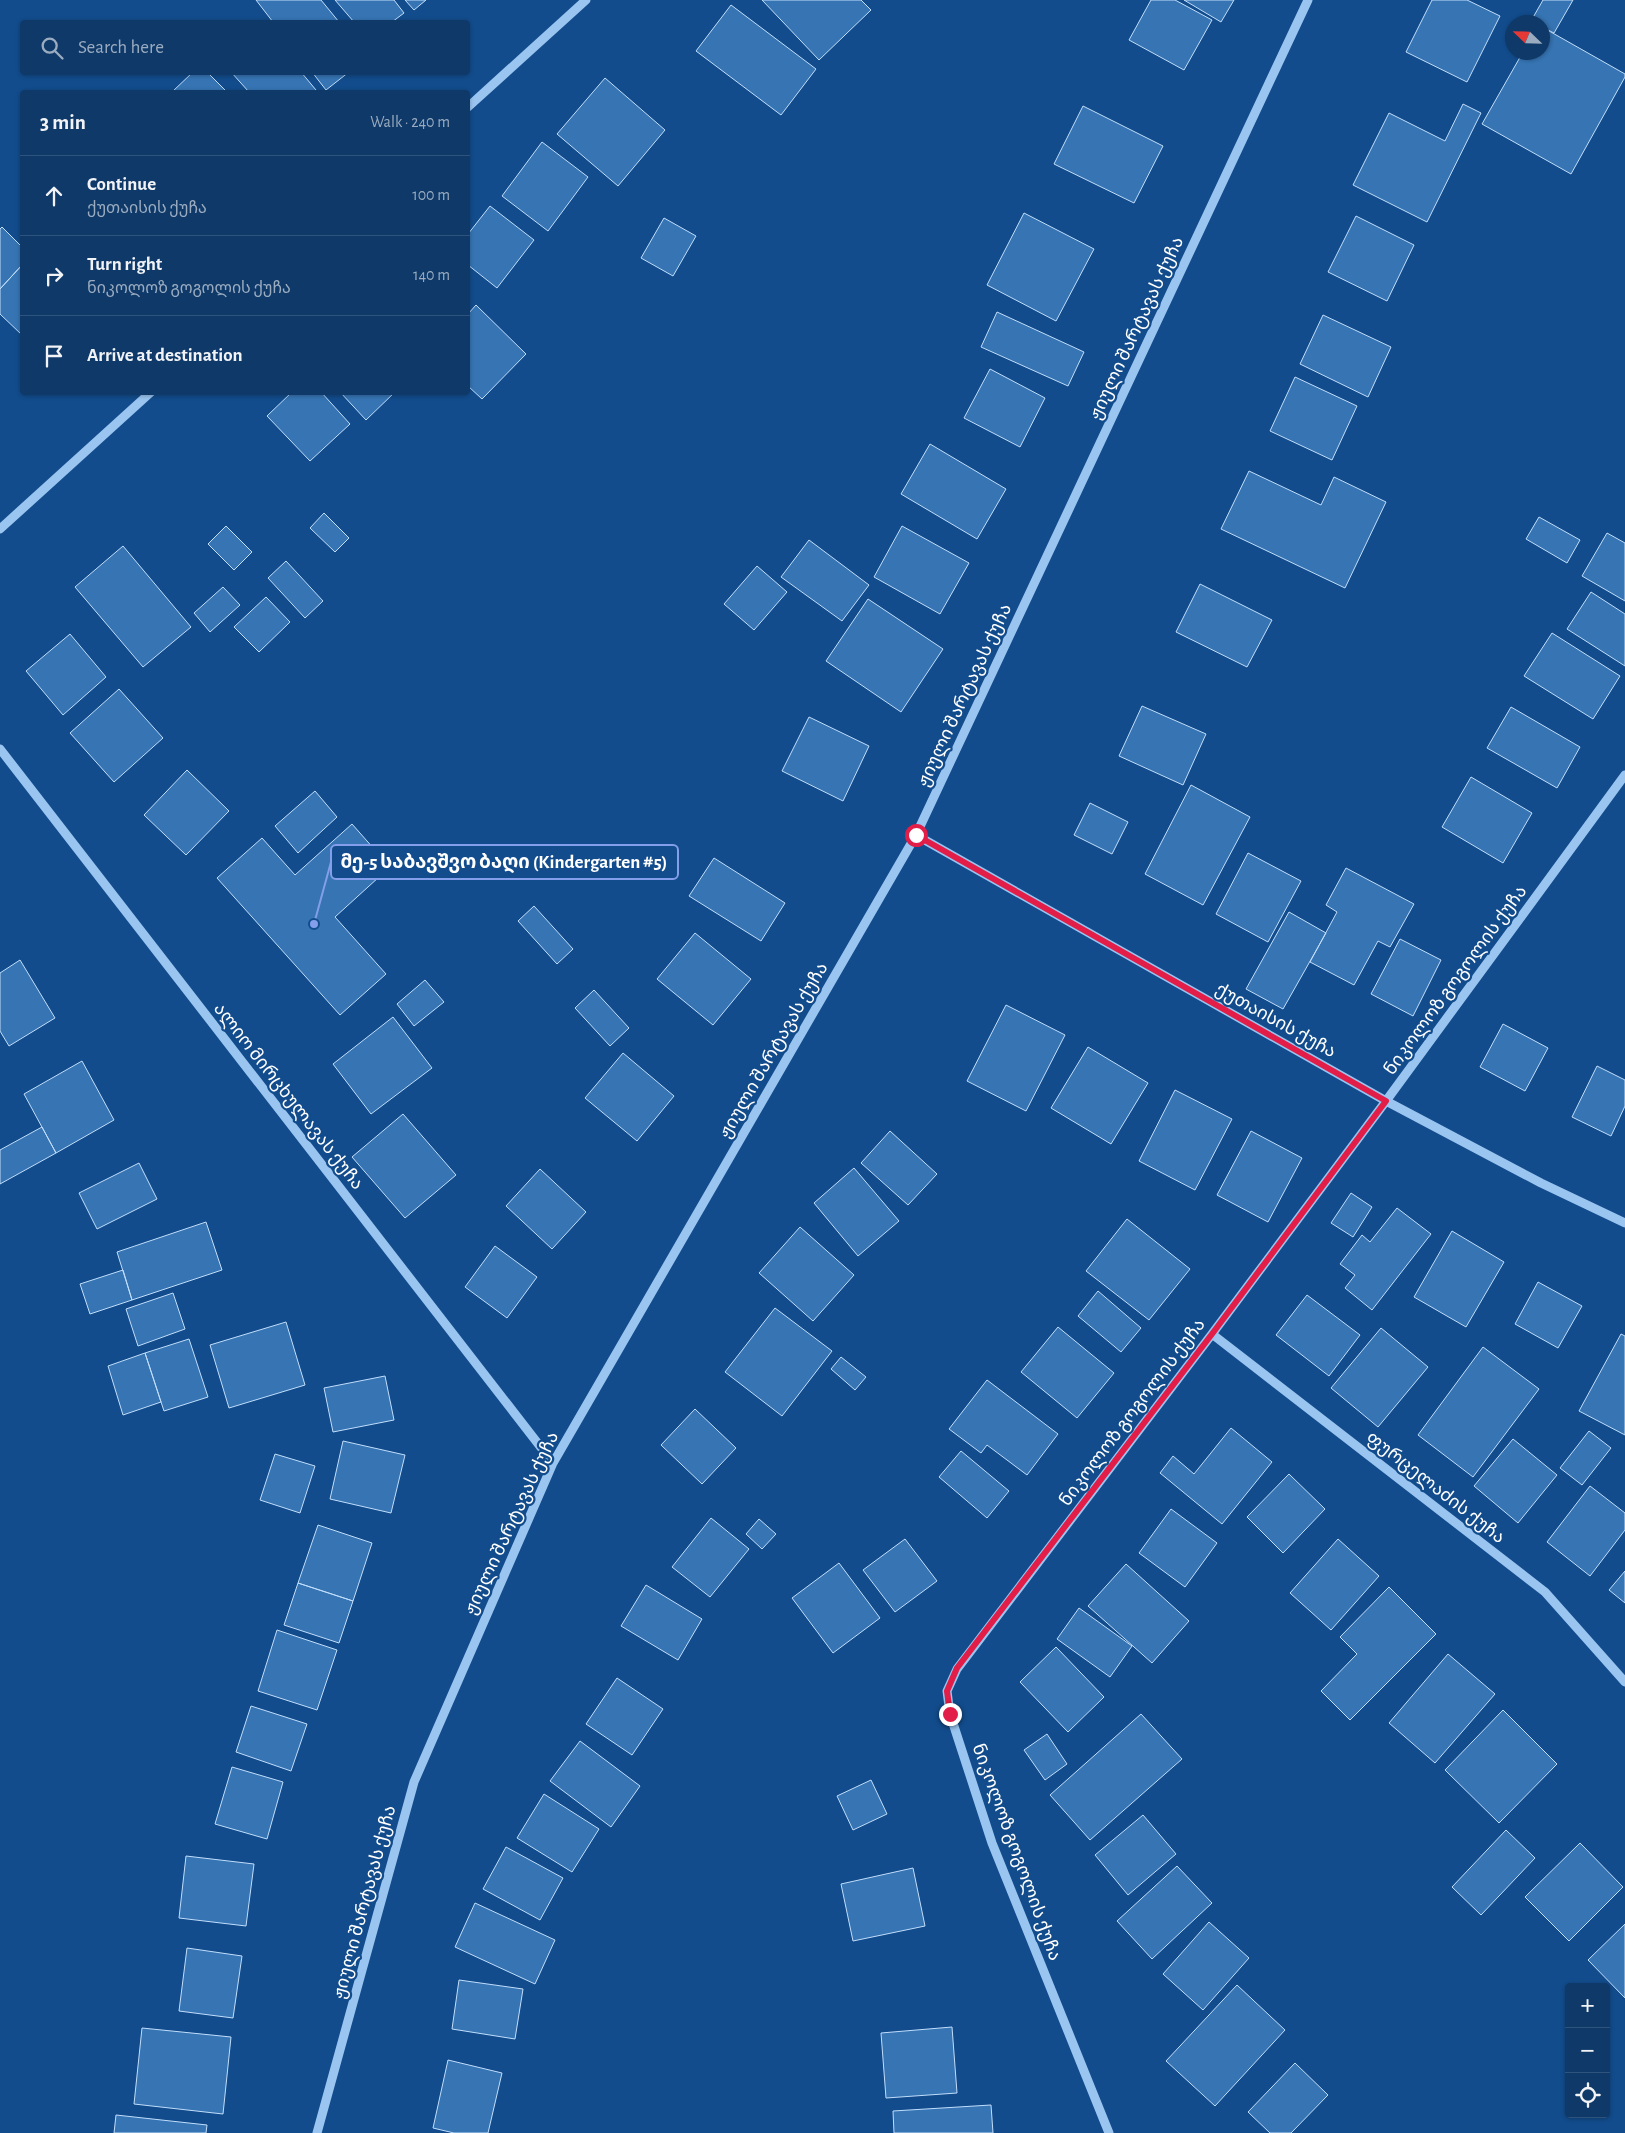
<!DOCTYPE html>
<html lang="en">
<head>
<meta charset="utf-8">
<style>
	:root { --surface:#0e3969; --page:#1c4471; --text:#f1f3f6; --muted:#9bacc0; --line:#2e537d }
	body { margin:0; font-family:"Alegreya Sans","Noto Sans Georgian",sans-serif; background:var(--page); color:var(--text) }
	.controls { position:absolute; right:15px; bottom:15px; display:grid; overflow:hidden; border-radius:5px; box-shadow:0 1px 4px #0004 }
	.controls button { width:45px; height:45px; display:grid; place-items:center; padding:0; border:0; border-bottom:1px solid var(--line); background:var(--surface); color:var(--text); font:25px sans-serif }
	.compass { position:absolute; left:1505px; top:15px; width:45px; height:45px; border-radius:50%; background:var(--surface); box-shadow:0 1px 4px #0004; rotate:293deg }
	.stop { position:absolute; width:15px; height:15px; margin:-11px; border:4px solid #e11d48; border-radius:50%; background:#fff }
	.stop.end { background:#e11d48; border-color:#fff; box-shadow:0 1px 5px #0008 }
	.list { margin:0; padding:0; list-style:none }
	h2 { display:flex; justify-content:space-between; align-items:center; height:65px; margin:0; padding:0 20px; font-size:21px }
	h2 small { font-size:16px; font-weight:400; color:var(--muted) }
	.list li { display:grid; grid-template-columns:32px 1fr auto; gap:15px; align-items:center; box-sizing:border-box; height:80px; padding:0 20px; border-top:1px solid var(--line) }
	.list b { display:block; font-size:19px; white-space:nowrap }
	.list p { margin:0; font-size:16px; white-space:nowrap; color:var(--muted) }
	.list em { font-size:16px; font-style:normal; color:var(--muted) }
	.icon { flex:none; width:28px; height:28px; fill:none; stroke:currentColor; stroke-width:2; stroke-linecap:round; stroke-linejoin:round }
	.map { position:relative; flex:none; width:1625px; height:2133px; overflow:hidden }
	.search { position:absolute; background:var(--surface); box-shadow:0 1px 4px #0004; left:20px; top:20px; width:450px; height:55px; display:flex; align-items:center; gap:12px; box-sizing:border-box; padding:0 18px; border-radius:5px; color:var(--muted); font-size:19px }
	.panel { position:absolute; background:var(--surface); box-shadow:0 1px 4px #0004; left:20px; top:90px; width:450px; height:305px; border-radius:5px }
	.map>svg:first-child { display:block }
	.building { fill:#3674b3; stroke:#c1defc }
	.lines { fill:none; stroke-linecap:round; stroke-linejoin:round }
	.minor { stroke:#9ac5f1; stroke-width:9 }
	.route { stroke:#e11d48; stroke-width:6 }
	.labels { text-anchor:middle; stroke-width:4.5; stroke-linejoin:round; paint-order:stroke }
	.street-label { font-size:18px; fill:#fff; stroke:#124c8c }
	.leader { fill:none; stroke:#839eea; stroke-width:2 }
	.callout-dot { fill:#839eea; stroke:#124c8c; stroke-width:2 }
	.callout { fill:#124c8c; stroke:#839eea; stroke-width:2 }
	.callout-label { font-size:19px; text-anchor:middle; font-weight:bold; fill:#fff }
</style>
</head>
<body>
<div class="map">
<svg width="1625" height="2133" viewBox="0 0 1625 2133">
	<rect width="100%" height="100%" fill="#124c8c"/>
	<!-- building -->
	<path class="building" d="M256,0H321L339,22H273Z
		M335,0H394L404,13L392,22H354Z
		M405,0H426L414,10Z
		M762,0H861L871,10L819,60Z
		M1151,0H1175L1212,20L1184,70L1129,40Z
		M1184,0H1234L1221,22Z
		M1432,0H1467L1500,16L1467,82L1406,52Z
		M1543,0H1573L1554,33L1542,27V22L1531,21Z
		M731,5L816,69L781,115L696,51Z
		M1542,27L1625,74V77L1571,174L1482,124L1523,52H1542Z
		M193,72H207L227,92H172Z
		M231,72H301L316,90L314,92H249Z
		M312,72H349L326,90Z
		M605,78L665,130L618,186L557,134Z
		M1463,104L1481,113L1427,222L1353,185L1389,113L1445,141Z
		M1083,106L1163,146L1134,203L1054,164Z
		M542,142L588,177L548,231L502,196Z
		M490,206L534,240L497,288L468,265V234Z
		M1024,213L1094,249L1056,321L987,285Z
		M1356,216L1414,245L1387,301L1328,272Z
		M664,218L696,236L673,276L641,258Z
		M2,227L22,247V265L0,289V229Z
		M22,265V335L0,314V289Z
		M476,305L526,354L482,399L468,386V314Z
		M997,312L1084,352L1068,386L981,347Z
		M1323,315L1391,347L1368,397L1300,364Z
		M990,369L1045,398L1020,447L964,418Z
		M1295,377L1357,406L1332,460L1270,431Z
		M292,392H321L350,424L310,461L267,416Z
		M340,392H395L366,420Z
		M930,444L1006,489L977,539L901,494Z
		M1249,471L1321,505L1334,477L1386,502L1345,588L1221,529Z
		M324,513L349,538L335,552L310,528Z
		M1539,517L1580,540L1567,563L1526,539Z
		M226,526L252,552L234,570L208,544Z
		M902,526L969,563L940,614L874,577Z
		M1607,533L1625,543V601L1582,576Z
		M809,540L869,585L842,621L781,577Z
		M123,546L191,627L143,667L75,587Z
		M286,561L323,601L305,618L268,578Z
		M757,566L787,592L754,630L724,604Z
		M1200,584L1272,620L1247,667L1176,632Z
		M223,587L240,605L210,632L194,613Z
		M1591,592L1625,614V666L1567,629Z
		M266,597L290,622L259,652L234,627Z
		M868,599L943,649L901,712L826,661Z
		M1552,633L1620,676L1593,719L1524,676Z
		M70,634L106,677L63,715L26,671Z
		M119,689L163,738L114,782L70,733Z
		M1142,706L1206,734L1183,785L1119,756Z
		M1511,707L1580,747L1557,788L1487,748Z
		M809,717L869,746L843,801L782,771Z
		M187,770L229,811L186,855L144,815Z
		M1471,777L1532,813L1503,863L1442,827Z
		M1191,785L1250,817L1203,905L1145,874Z
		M315,791L337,817L298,853L275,826Z
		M1090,803L1128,822L1112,854L1074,835Z
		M352,824L390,867L335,917L386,974L340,1015L217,878L262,838L295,875Z
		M1248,853L1301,881L1268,942L1216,914Z
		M714,858L785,903L761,941L689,896Z
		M1346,868L1414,904L1390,947L1378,941L1354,985L1310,962L1337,912L1326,905Z
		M534,906L573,949L557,964L518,921Z
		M1289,912L1326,933L1283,1009L1246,989Z
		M695,933L751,979L713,1025L657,979Z
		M1400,939L1441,960L1413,1016L1371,994Z
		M20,960L55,1018L9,1046L0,1031V973Z
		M425,980L444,1002L414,1026L397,1004Z
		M594,990L629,1028L610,1046L575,1008Z
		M1006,1005L1065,1035L1026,1111L967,1081Z
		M393,1017L432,1068L371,1114L333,1064Z
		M1503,1024L1548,1048L1525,1091L1480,1067Z
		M1088,1047L1148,1083L1111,1144L1051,1108Z
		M623,1053L674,1096L637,1141L585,1098Z
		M82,1061L114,1120L56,1153L24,1094Z
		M1597,1066L1625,1080V1106L1611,1136L1572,1117Z
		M1175,1090L1232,1119L1195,1190L1139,1161Z
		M403,1114L456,1175L405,1218L352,1157Z
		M42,1127L56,1153L0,1184V1150Z
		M890,1131L937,1174L908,1205L861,1163Z
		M1251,1131L1302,1158L1268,1222L1217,1195Z
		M139,1163L157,1199L97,1229L79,1193Z
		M854,1168L899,1221L858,1256L814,1203Z
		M540,1169L586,1212L552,1249L506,1206Z
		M1351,1193L1372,1207L1353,1237L1331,1223Z
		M1397,1208L1431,1234L1372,1310L1345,1288L1355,1275L1340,1264L1362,1235L1370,1242Z
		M1127,1219L1190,1269L1149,1320L1086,1271Z
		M206,1222L222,1270L132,1300L117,1252Z
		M800,1227L854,1275L813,1321L759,1273Z
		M1452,1231L1504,1262L1466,1327L1414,1297Z
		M495,1246L537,1277L507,1318L465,1287Z
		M123,1270L132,1300L90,1314L80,1284Z
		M1538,1282L1582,1306L1558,1348L1515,1324Z
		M1098,1291L1141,1328L1121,1352L1078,1316Z
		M173,1293L185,1329L138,1346L126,1309Z
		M1307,1295L1360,1335L1329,1376L1276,1335Z
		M775,1308L832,1351L782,1416L725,1372Z
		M286,1322L305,1385L229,1408L210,1345Z
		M1058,1327L1114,1373L1077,1418L1021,1372Z
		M1381,1328L1428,1367L1378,1427L1331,1388Z
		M1621,1334L1625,1336V1435L1579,1411Z
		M189,1339L208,1397L164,1411L145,1353Z
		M1483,1347L1539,1389L1473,1477L1418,1435Z
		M145,1353L161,1402L123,1415L108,1366Z
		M841,1357L866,1377L855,1390L831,1369Z
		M385,1376L394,1420L333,1432L324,1388Z
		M987,1380L1058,1434L1027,1475L987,1445L981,1453L949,1429Z
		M695,1409L736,1448L702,1484L661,1445Z
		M1231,1428L1272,1462L1222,1524L1160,1473L1173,1456L1194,1474Z
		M1589,1431L1611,1448L1582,1485L1560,1468Z
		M1513,1439L1557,1475L1518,1523L1474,1486Z
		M343,1441L405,1455L391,1513L330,1499Z
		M961,1451L1009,1491L987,1518L939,1477Z
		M275,1454L315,1466L300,1513L260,1500Z
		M1289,1474L1325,1509L1283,1553L1247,1517Z
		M1590,1486L1625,1513V1530L1590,1576L1547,1542Z
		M1171,1509L1217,1543L1185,1587L1139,1553Z
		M711,1518L749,1549L710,1597L672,1567Z
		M759,1519L776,1534L762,1549L746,1534Z
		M318,1525L372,1543L353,1601L298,1583Z
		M905,1539L937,1581L895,1612L863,1570Z
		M1338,1539L1379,1576L1331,1630L1290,1593Z
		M839,1563L880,1618L833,1653L792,1598Z
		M1126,1564L1189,1621L1152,1663L1088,1606Z
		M1625,1571V1603L1609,1590Z
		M298,1583L353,1601L339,1643L284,1625Z
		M646,1585L702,1619L678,1660L621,1626Z
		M1389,1587L1436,1634L1350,1720L1321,1691L1357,1654L1340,1637Z
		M1079,1608L1132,1646L1110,1677L1057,1639Z
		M277,1630L337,1650L317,1710L258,1691Z
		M1056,1647L1104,1697L1068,1732L1020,1682Z
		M1448,1654L1495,1694L1435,1763L1389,1723Z
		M617,1678L663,1709L632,1755L586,1724Z
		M251,1706L307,1724L291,1771L236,1752Z
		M1503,1710L1557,1764L1499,1823L1445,1770Z
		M1141,1714L1182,1759L1090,1840L1050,1795Z
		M1047,1734L1067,1764L1045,1780L1024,1750Z
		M580,1741L640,1786L611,1827L550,1781Z
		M232,1767L283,1782L267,1839L215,1824Z
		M871,1780L887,1814L853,1830L837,1796Z
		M544,1794L599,1829L572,1872L517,1838Z
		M1143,1815L1176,1854L1128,1895L1095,1855Z
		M1506,1830L1535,1858L1481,1915L1452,1887Z
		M1580,1843L1623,1887L1569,1941L1525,1897Z
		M506,1847L563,1878L540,1920L483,1889Z
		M186,1856L254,1864L246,1926L179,1918Z
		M1177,1866L1212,1903L1152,1959L1117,1921Z
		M913,1868L925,1926L853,1941L841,1884Z
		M475,1903L555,1940L535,1984L455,1947Z
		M1209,1922L1249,1958L1203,2010L1163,1974Z
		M1625,1924V1998L1588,1960Z
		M187,1948L242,1956L233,2018L179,2011Z
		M459,1980L523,1989L515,2039L452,2029Z
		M1237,1985L1285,2030L1215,2106L1166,2061Z
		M952,2027L957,2093L886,2098L881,2033Z
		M142,2028L231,2037L223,2114L134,2104Z
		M448,2060L502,2073L488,2133H454L433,2128Z
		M1295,2063L1328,2095L1291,2133H1270L1248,2112Z
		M991,2105L993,2133H894L893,2111Z
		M116,2115L207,2125L206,2133H114Z"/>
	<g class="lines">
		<!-- minor -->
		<path class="minor" d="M468,107L586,0
			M0,529L151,392
			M0,749L553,1463
			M916,835L1386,1101L1541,1183L1625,1223
			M1212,1334L1545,1592L1625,1682
			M317,2133L414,1782L553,1463L916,835L1308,0
			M1109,2133L992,1843L950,1714L947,1691L957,1669L1212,1334L1386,1101L1625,775"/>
	</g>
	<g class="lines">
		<!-- route -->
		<path class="route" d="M916,835L1386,1101L1212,1334L957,1668L947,1691L950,1714"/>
	</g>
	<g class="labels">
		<!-- street labels -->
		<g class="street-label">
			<text transform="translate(1136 328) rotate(-65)" y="6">ჟიული შარტავას ქუჩა</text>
			<text transform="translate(964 695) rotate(-65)" y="6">ჟიული შარტავას ქუჩა</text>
			<text transform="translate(1455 980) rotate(-54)" y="6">ნიკოლოზ გოგოლის ქუჩა</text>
			<text transform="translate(1276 1020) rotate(29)" y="6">ქუთაისის ქუჩა</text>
			<text transform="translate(773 1050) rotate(-60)" y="6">ჟიული შარტავას ქუჩა</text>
			<text transform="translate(289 1096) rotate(52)" y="6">ალიო მირცხულავას ქუჩა</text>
			<text transform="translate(1132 1412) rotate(-53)" y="6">ნიკოლოზ გოგოლის ქუჩა</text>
			<text transform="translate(1436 1487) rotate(38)" y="6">ფურცელაძის ქუჩა</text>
			<text transform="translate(511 1523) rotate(-65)" y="6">ჟიული შარტავას ქუჩა</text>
			<text transform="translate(1017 1852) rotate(70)" y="6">ნიკოლოზ გოგოლის ქუჩა</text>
			<text transform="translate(364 1902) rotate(-75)" y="6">ჟიული შარტავას ქუჩა</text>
		</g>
	</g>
	<!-- callouts -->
	<path class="leader" d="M314 924L331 862"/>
	<circle class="callout-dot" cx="314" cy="924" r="5"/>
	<rect class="callout" x="331" y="845" width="347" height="34" rx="5"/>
	<g class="callout-label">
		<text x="504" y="868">მე-5 საბავშვო ბაღი (Kindergarten #5)</text>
	</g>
</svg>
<div class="controls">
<button>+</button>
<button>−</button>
<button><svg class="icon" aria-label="locate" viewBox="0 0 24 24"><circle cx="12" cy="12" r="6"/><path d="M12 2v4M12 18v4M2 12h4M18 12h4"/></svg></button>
</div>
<svg class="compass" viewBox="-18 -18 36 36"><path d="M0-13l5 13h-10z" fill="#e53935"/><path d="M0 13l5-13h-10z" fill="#9bacc0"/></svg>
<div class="stop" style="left:916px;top:835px"></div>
<div class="stop end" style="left:950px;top:1714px"></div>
<div class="search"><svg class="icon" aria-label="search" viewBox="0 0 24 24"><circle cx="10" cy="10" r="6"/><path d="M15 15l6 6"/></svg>Search here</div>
<section class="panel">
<h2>3 min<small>Walk · 240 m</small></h2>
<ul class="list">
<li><svg class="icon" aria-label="ahead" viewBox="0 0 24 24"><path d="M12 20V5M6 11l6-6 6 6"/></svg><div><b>Continue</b><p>ქუთაისის ქუჩა</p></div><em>100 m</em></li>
<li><svg class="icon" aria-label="right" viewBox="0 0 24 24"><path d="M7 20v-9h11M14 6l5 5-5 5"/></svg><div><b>Turn right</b><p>ნიკოლოზ გოგოლის ქუჩა</p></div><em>140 m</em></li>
<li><svg class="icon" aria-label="arrive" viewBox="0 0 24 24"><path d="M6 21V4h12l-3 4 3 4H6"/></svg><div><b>Arrive at destination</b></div></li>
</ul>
</section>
</div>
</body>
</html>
